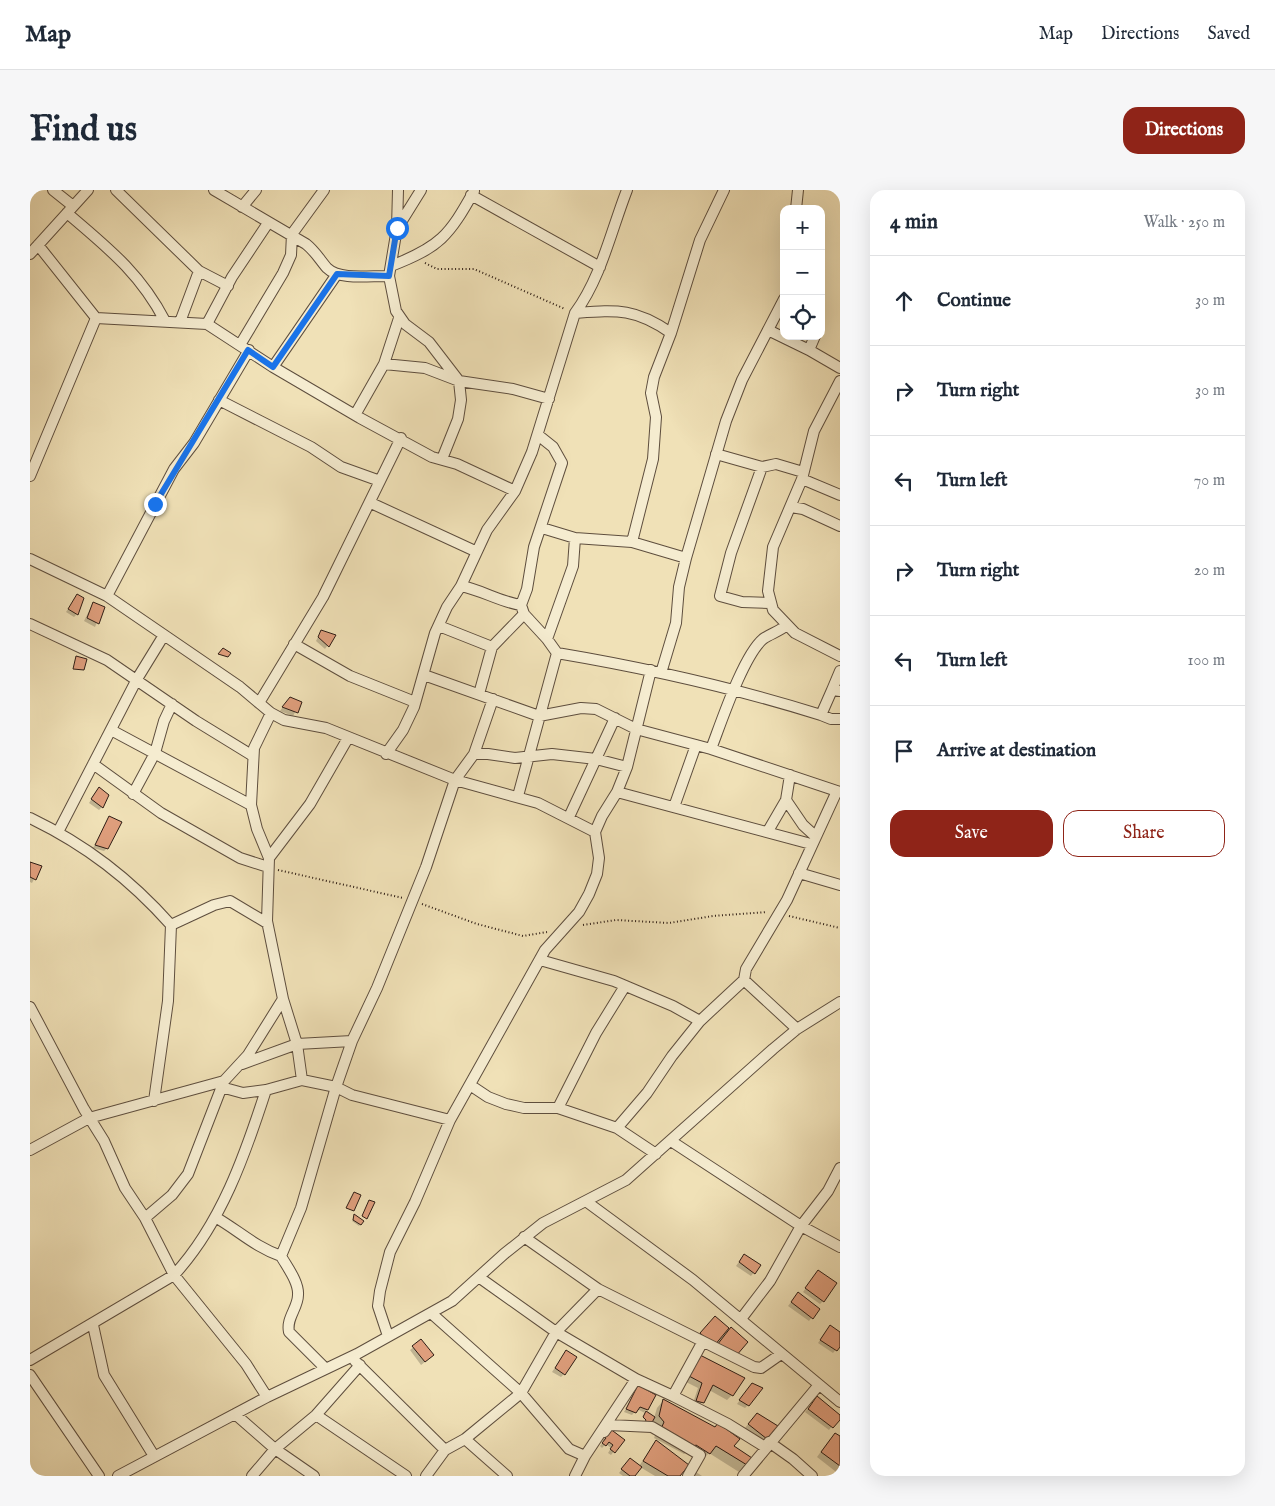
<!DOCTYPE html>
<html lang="en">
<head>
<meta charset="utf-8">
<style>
	:root { --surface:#fff; --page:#f6f6f7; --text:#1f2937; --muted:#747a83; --line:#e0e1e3; --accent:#8f2418 }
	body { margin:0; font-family:"IM FELL English",serif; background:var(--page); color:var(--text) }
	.controls { position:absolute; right:15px; top:15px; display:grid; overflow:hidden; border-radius:10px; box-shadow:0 5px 20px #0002 }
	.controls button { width:45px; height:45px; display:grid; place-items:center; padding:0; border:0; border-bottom:1px solid var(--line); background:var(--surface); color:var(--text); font:25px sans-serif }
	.stop { position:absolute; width:15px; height:15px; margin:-11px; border:4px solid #1a73e8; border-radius:50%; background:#fff }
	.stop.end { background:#1a73e8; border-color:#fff; box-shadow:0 1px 5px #0008 }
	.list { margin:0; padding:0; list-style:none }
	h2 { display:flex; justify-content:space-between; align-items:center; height:65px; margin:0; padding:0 20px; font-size:21px }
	h2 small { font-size:16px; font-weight:400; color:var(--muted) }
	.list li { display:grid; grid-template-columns:32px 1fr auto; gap:15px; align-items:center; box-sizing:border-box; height:90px; padding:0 20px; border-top:1px solid var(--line) }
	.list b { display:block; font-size:19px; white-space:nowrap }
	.list em { font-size:16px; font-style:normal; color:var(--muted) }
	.actions { display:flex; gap:10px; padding:15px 20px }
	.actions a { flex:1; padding:11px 0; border:1px solid var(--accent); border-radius:15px; text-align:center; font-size:18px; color:var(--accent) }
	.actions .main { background:var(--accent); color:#fff }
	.icon { flex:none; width:28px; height:28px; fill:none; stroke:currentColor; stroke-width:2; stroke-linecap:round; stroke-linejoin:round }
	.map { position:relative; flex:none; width:810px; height:1286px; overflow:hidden; border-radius:15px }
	header { display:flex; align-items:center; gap:30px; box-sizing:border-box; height:70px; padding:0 25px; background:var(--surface); border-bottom:1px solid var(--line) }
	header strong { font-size:24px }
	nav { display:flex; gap:28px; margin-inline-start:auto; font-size:18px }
	.intro { display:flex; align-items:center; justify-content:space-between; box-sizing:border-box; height:120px; padding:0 30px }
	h1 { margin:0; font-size:35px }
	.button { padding:12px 22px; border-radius:15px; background:var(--accent); color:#fff; font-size:18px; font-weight:700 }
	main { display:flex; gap:30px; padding:0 30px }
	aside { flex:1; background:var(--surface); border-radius:15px; box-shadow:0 5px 20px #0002 }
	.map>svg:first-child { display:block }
	.shadow { fill:#0003 }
	.building { fill:#df9e7c; stroke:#2e1d15 }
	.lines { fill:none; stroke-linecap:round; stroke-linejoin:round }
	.minor-casing { stroke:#5e4e3e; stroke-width:12 }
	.path { stroke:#2e1d15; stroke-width:2; stroke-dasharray:1 2.5; stroke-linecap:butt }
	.minor { stroke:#f5ecd0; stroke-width:10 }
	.route { stroke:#1a73e8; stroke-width:6 }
</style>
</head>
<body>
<header>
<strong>Map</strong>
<nav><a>Map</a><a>Directions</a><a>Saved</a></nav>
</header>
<div class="intro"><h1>Find us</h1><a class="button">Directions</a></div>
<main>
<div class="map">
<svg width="810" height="1286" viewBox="0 0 810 1286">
	<rect width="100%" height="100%" fill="#f0e1b7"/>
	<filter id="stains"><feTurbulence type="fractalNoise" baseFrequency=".004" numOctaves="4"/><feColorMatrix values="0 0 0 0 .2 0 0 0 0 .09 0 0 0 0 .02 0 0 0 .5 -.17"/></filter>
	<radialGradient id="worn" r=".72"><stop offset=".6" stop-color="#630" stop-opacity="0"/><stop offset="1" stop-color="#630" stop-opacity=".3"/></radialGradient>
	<!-- shadow -->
	<path class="shadow" d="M47,406V424L44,427L36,422Z
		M63,413L73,417L65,437L54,431Z
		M291,441L304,446L295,459L286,451Z
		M257,511L270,513L263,526L250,521Z
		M66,602L72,617L69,620L59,613Z
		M80,627L77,658L74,661L63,658Z
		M0,673L10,677L2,693L0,692Z
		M324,1026L332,1031L329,1036L322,1031Z
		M711,1069L730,1075L721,1086L706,1076Z
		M785,1085L793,1111L790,1114L773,1102Z
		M765,1107L788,1119L779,1131L758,1116Z
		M685,1127L717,1152L702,1169L682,1162L687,1157L668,1147Z
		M797,1140L810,1143V1155L803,1163L788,1153Z
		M391,1151L400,1168L391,1175L380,1160Z
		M536,1161L534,1184L531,1187L522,1182Z
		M665,1171L702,1205L697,1210L679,1200L668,1218L662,1216L668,1198L654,1191Z
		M609,1197L617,1219L614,1222L624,1228L627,1218L633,1211L703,1257L716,1275L709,1282L679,1263L672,1270L659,1261L654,1264L624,1248L628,1239L613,1228L615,1223L607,1219L602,1225L594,1222Z
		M719,1198L718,1215L715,1218L707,1214Z
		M787,1208L810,1226L799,1240L775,1222Z
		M724,1227L736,1248L733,1251L715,1238Z
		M576,1242L593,1250L581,1265L578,1263L581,1258L576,1254L572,1258L570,1256L574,1251L571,1249Z
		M810,1248V1285L787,1267L800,1249Z
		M626,1252L649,1286H625L610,1277L604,1286H593L589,1283L597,1273L609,1276Z
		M666,1282L672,1286H662Z"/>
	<!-- building -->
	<path class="building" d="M47,404L54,408L48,425L38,419Z
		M63,412L75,417L69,434L57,428Z
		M291,440L306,445L299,457L288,447Z
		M193,458L201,463L198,467L188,464Z
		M46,466L57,469L54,480L43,479Z
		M260,507L272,512L268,523L252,517Z
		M69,597L79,605L73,618L61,609Z
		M79,626L92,632L78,659L65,655Z
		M0,672L12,676L6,690L0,687Z
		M324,1002L331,1005L324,1021L316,1018Z
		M339,1010L345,1012L337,1029L332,1026Z
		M324,1024L334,1031L331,1035L323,1030Z
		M714,1064L731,1075L725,1084L709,1072Z
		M788,1080L807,1093L794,1112L775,1098Z
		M768,1102L790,1119L783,1129L761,1112Z
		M685,1126L699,1138L684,1156L670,1143Z
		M800,1135L810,1142V1157L807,1161L790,1150Z
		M701,1137L718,1152L706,1166L684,1159Z
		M391,1149L404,1165L395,1172L382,1156Z
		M536,1160L547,1167L535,1185L525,1178Z
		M670,1165L715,1188L703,1206L683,1195L674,1213L666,1211L672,1193L659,1186Z
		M722,1193L733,1198L719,1216L709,1210Z
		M608,1195L626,1205L618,1220L610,1217L606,1223L596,1219Z
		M787,1206L810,1225V1230L803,1238L778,1219Z
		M633,1209L685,1237L688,1233L710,1249L704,1256L722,1268L717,1275L686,1256L680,1264L666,1255L661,1258L630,1241L634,1232L629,1226Z
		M616,1221L625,1227L620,1236L614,1234L616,1230L613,1227Z
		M727,1223L748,1236L737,1249L718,1234Z
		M579,1238L595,1250L585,1263L580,1259L583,1255L579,1252L576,1256L572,1253L576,1248L573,1245Z
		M805,1243L810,1246V1276L791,1262Z
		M626,1250L659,1275L650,1286H638L613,1271Z
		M600,1268L612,1277L605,1286H600L591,1279Z"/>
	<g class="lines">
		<defs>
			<path id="minor" d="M23,0L43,16
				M86,0L169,81L198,96
				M184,0L276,54C285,61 290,70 297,78C310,91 343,85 359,86
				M368,0L367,38L359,86L366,121L375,134L399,152L429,191L431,210L428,229L412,269
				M441,5L570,77
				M212,17L226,0
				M766,19L768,0
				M37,23C78,58 110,83 135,131
				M368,37L391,0
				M8,55L66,128
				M0,64L58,0
				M361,76C410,57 419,46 444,1
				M545,123C587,120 605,118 641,143
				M66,128L177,134L243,177L330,228L402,267L427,274L485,301
				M150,132L169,81
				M177,134L202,87L238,33
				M738,140L779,160
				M785,146L779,160L810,178
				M210,155L253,83L261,65L262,44L294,0
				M354,174L395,178L429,191L483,199L519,209
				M243,177L307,84
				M810,191L784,241L772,289L743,357L738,401L743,420L765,443L810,466
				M189,210L281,257L311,277L350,291
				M325,225L354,174L369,128
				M508,245L523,257L532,273L504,357L497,399L491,415L494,424L517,449L527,463C616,478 705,498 791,525L802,500L810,501
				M686,264L732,277L746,274L773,282
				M732,277L701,363L690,406L712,412L739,413
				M0,286L66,128
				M772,289L810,305
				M341,313L445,361
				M761,317L773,319L810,336
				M512,338L545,348L602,352L656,368
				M602,352L623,269L626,227L621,203L624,187L641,143L670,50L694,0
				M0,369L77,406L210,497L241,523L254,530L296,538L425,590L508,613L565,642
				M431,396C452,400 470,412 491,415
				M77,406L144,279L164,253L219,160
				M0,434L77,470L166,531L223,566
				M409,436L462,457
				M517,449L543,376L545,348
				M264,454L320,486L385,512
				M631,483L646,433L649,397L656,368L696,231L712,190L754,109
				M394,485L509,526L551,518L566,519L606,539L681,559L810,602
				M802,500L810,481
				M449,504L462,457L494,424
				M229,513L293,407L371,248
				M241,523L224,558L221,615L227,639L239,668L237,731L253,809L267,854L272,890
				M791,525L801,529H810
				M81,540L221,615
				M681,559C691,533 713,466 733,449C740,444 750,441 757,435
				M356,564L373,540L384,517L405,443L417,417L431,396L457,340L485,301L502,262L545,123C571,88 581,41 597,0
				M444,564H458L485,568L522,564L566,569L597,577
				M63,574L131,623L210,668L238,677
				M587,602L781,654
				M103,604L125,563L134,531L142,514
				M488,606L527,463
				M756,610L773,635L785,646
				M644,617L666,555
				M539,627L585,528
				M0,628C56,655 100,689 141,735L138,811L124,911
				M738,641L756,610L760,585
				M28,642L107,489L134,445
				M239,668L280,614L318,548
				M769,683L810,695
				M141,735L184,715L200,711L237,733
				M510,770L584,791L643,816L670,831
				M714,790L767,839
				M0,817L54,919L74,951L95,998L115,1028L144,1085L216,1174L237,1207
				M212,874L267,854L322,851
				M440,895L458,907L476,914L494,918H528L587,938L626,964
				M191,897L213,903L236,900L272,890L306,897L322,905L420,930
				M528,918L566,843L595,796
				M587,938L617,903L642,866L670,831L714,790L716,779L757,710L807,601
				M641,951L771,1036L810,1057
				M0,960L59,928L194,891
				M557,1012L663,1090L810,1212
				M185,1027C208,1040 225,1057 251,1066C257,1077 269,1092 268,1105C268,1118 256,1128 259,1142L295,1178
				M115,1028L142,1005L158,984L194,891L218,865L253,809
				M494,1047L568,1099L724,1177L731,1178L751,1164
				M251,1066L271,1018L306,897L322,851L347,798L396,677L425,590L444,564L463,509
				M450,1088L526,1142L606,1189
				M401,1123L491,1203L539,1259L555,1266
				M711,1129L740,1091L771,1036L798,1001L810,978
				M63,1135L74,1185L124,1266
				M358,1146L348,1116L350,1101L360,1062L385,1012L420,930L515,760L549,722L559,704L567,684L569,668L565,642L572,626L587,602L597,577L621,480
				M0,1170L144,1085C191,1034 215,965 236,900
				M325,1171L415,1260
				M0,1185L69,1286
				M643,1206L698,1234L735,1257
				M205,1224L245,1259L284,1286
				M286,1225L376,1286
				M574,1242L579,1235L622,1237L670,1265L658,1286
				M435,1249L477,1286
				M739,1252L763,1269L782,1286
				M88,1286L237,1207L327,1164L422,1111L474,1064L513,1033L596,990L743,859L767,839L810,812
				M222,1286L245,1259L286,1225L330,1175
				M396,1286L415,1260L435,1249L491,1203L526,1142L568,1099
				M545,1286L555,1266L606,1189L643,1206L672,1153
				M713,1286L788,1196"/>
		</defs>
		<!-- minor casing -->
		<use href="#minor" class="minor-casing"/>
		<!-- path -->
		<path class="path" d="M395,73L407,79H444L535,119
			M248,680L373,708
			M392,714L447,734L493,746L517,742
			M759,726L810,738
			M553,735L586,730L639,733L683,726L737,722"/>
		<!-- minor -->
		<use href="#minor" class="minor"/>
	</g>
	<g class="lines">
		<!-- route -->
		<path class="route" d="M125,314L218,160L243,177L307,84L359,86L367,38"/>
	</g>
	<rect width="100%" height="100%" filter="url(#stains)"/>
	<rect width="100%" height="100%" fill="url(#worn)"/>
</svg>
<div class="controls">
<button>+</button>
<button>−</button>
<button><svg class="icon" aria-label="locate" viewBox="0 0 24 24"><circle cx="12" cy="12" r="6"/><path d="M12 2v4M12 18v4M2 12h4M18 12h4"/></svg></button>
</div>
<div class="stop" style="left:367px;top:38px"></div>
<div class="stop end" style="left:125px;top:314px"></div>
</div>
<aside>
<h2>4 min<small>Walk · 250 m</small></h2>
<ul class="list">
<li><svg class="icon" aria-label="ahead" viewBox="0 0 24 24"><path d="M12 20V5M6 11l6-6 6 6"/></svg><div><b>Continue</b></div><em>30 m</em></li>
<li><svg class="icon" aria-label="right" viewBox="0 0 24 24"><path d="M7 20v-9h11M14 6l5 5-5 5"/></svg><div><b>Turn right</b></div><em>30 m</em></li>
<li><svg class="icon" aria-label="left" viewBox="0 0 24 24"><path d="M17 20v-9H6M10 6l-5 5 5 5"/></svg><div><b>Turn left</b></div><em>70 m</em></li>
<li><svg class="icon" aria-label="right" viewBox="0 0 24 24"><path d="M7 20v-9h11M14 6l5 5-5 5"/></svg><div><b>Turn right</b></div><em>20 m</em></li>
<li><svg class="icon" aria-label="left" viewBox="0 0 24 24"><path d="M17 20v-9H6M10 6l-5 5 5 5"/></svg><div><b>Turn left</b></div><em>100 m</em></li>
<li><svg class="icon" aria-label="arrive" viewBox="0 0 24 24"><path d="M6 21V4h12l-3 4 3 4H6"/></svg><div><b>Arrive at destination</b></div></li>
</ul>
<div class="actions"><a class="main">Save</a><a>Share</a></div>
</aside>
</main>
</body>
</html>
